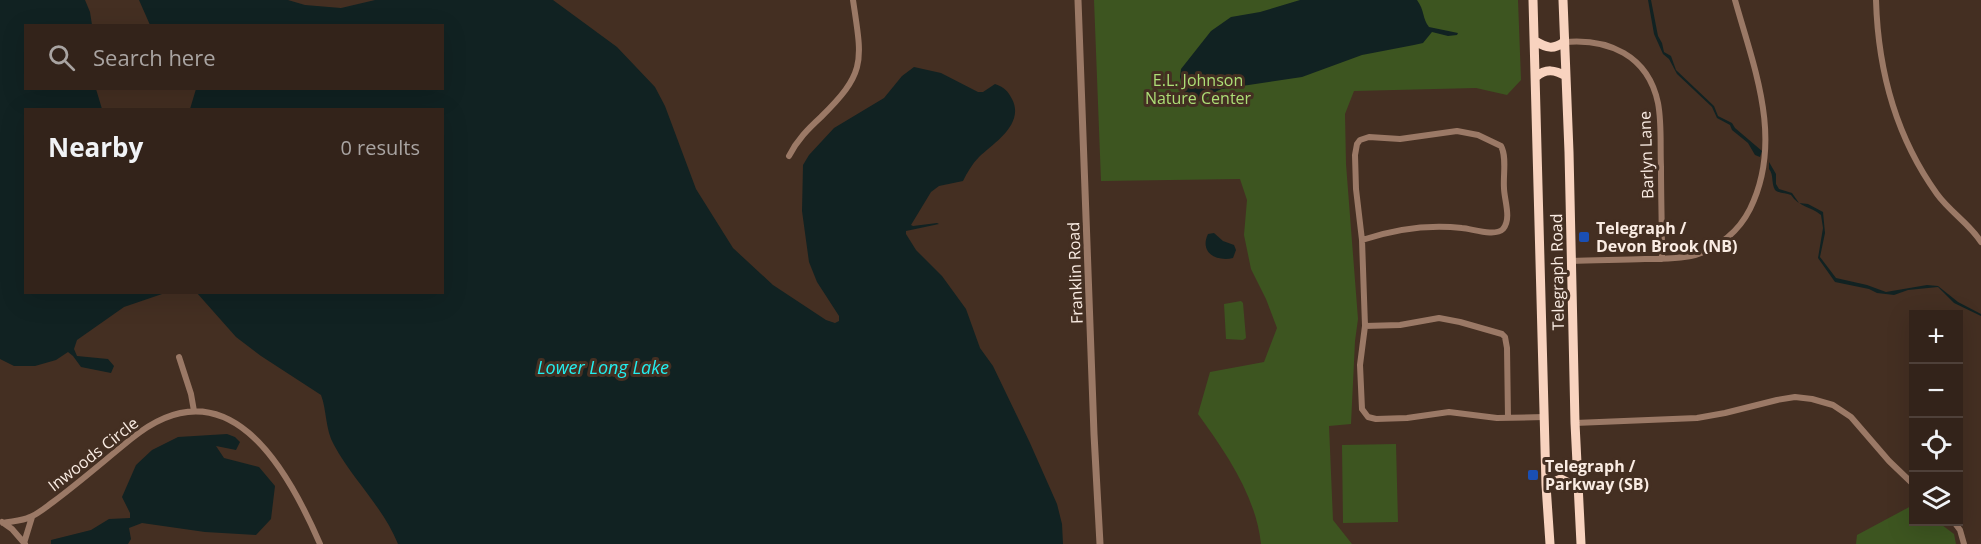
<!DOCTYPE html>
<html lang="en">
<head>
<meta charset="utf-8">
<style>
	:root { --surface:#33231a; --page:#3b2b23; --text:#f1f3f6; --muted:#a9a4a2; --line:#4e4039 }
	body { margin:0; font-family:"Open Sans",sans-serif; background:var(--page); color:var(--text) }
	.controls { position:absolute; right:18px; bottom:18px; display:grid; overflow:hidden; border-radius:0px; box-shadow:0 6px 24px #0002 }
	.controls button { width:54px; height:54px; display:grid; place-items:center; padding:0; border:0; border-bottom:2px solid var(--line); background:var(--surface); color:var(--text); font:30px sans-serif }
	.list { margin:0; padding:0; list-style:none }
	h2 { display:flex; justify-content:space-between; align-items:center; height:78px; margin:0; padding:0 24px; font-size:26px }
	h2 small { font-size:20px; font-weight:400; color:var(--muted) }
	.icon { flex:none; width:33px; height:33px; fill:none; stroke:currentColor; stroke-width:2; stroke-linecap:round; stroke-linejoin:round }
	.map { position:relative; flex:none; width:1981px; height:544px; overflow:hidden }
	.search { position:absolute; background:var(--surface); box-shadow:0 6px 24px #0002; left:24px; top:24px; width:420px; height:66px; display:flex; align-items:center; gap:15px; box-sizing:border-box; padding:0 21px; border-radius:0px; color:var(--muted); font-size:22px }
	.panel { position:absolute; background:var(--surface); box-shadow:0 6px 24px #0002; left:24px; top:108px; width:420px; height:186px; border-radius:0px }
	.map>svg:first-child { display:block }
	.green { fill:#3d5520 }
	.water { fill:#122 }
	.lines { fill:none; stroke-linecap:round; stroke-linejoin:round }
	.minor { stroke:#9b7966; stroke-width:6 }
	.tertiary { stroke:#9b7966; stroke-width:7 }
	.trunk { stroke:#f8d3bf; stroke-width:9 }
	.transit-dot { fill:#1a4fb4; stroke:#442f22; stroke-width:2 }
	.labels { text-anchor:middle; stroke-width:6; stroke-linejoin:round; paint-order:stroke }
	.park-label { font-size:16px; fill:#adde76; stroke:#442f22 }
	.street-label { font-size:16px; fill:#faece3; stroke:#442f22 }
	.poi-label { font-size:16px; font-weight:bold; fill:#faece3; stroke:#442f22; text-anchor:start }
	.water-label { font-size:18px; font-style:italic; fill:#22eff0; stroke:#442f22 }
</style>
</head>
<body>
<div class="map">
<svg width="1981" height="544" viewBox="0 0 1981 544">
	<rect width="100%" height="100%" fill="#442f22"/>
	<!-- green -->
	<path class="green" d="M1094,0H1518L1521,80L1507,95L1476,88L1354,91L1345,114L1346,164L1358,319L1355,341L1351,424L1329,426L1333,520L1352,544H1261C1256,496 1226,453 1198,414L1210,372L1264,362L1277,328L1266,299L1251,269L1244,235L1247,200L1240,179L1101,181Z
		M1241,301L1243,303L1246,338L1243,340L1226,339L1224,304Z
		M1396,444L1398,522L1343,523L1342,445Z
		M1913,505L1914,522H1938L1954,534L1956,544H1856L1857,535Z"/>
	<!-- water -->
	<path class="water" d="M0,0H85L90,12L92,25L26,26V88L96,89L102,109L26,110V292L165,293L124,307L77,340L74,349L77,356L108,359L114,366L111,373L81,367L73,356L68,352L56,360L35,366H14L0,359Z
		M139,0H288L305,5L341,8L375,0H553L617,47L655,87L665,106L696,189L733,248L773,285L826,320L835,323L839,321V316L817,282L809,262L802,211L803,165L809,155L834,128L884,98L902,76L914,67L941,73L978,92H983L995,84C1004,87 1008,91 1012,99C1025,124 994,143 979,157C972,164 967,173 963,181L939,186L931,192L911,225L913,226L937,223L939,224L906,231V234L916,250L942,276L966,309L980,348L993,366L1030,443L1057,504L1062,524L1063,544H398C383,507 353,480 334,445C325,429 327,411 321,395L261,356L236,337L197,293L442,292V110L190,109L196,89L442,88V26L150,25Z
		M1300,0H1417C1425,11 1422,18 1429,27L1458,33L1457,35L1448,36L1432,32L1423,43L1414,45L1362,55L1302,77L1222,89C1208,94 1201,105 1186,102L1180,77L1181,69L1211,31L1231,17L1260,12Z
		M1648,0H1651L1658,36L1662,43L1664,52L1671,56L1676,70L1714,106L1718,116L1732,123L1735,128L1762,151L1760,157L1755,155L1748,143L1732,130L1730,125L1717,118L1712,107L1677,74L1669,59L1663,54L1654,34Z
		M1769,162L1776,174V184L1779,189L1792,193L1799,203L1808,204L1823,212L1825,233L1820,257L1836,278L1867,285L1886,292L1927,285L1938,286L1958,302L1981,314V316L1954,303L1938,287L1908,290L1894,295L1877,293L1869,289L1835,282L1818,258L1823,228L1821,215C1810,206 1799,207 1791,195C1786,193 1778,193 1775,190C1771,183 1774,175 1769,169Z
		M1214,233L1223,241L1234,245L1236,250L1233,258C1217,262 1199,253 1208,234Z
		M227,434L235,437L240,442L236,450L216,446L224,458L259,467L275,486L271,519L256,535L205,532L142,523L129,528L131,539L128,544H51V540L91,530L109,519L130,518V513L122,497L136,465L152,450L178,437Z"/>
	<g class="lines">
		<!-- minor -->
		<path class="minor" d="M1876,0C1878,70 1896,137 1937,194C1950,212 1970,224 1981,242
			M1564,42C1608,38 1648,55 1658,103C1662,124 1660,146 1661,167C1661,197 1662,228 1662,259
			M789,156C797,140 808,129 821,117C867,72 862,61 853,0
			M1362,240C1395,229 1427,224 1462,228C1473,229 1495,237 1503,229C1512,219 1504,199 1504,188C1503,175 1507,157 1501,146L1478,135L1457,131L1400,139L1369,137L1360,140L1357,144L1355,155L1356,189L1362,240L1365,326L1360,365L1362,409L1368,417L1376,419L1407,418L1449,412L1497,418L1544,417
			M1571,261C1596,260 1620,260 1645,259C1661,259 1679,259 1695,255C1719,248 1739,231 1750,209C1784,140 1754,68 1735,0
			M1365,326L1400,325L1439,318L1460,322L1502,334L1505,337L1507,348L1508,418
			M179,357L191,394L194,411
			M1575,423L1697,418L1725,413L1777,400L1795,397L1812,399L1833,405L1851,417L1889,461L1914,485
			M2,522L12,529L25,544
			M1954,522L1960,530L1964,544
			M3,523C12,521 22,521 30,517C38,514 46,507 53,502C80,482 105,460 131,439C226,361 286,465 320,544
			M24,543L32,517"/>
		<!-- tertiary -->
		<path class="tertiary" d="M1078,0L1094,434L1100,544"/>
		<!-- trunk -->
		<path class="trunk" d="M1533,0L1546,485L1550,544
			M1563,0L1569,152L1575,423L1581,544
			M1535,41C1547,48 1553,50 1564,42
			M1536,77C1546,68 1555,70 1566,76
			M1546,485L1561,479L1577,487"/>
	</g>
	<!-- markers -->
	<g class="transit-dot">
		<rect x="1578" y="231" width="12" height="12" rx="3"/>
		<rect x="1527" y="469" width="12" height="12" rx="3"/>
	</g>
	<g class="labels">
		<!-- park labels -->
		<g class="park-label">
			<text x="1198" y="86">E.L. Johnson<tspan x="1198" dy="18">Nature Center</tspan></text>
		</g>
		<!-- street labels -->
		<g class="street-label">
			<text transform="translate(1646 155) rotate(-92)" y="6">Barlyn Lane</text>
			<text transform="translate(1557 272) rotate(-91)" y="6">Telegraph Road</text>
			<text transform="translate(1075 273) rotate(-92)" y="6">Franklin Road</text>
			<text transform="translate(93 454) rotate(-38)" y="6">Inwoods Circle</text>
		</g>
		<!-- poi labels -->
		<g class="poi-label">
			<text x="1596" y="234">Telegraph /<tspan x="1596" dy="18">Devon Brook (NB)</tspan></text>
			<text x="1545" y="472">Telegraph /<tspan x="1545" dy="18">Parkway (SB)</tspan></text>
		</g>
		<!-- water labels -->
		<g class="water-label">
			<text x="603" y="374">Lower Long Lake</text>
		</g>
	</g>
</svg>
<div class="controls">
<button>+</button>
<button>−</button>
<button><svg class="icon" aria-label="locate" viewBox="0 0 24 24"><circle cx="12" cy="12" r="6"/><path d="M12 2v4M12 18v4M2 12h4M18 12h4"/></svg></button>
<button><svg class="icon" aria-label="layers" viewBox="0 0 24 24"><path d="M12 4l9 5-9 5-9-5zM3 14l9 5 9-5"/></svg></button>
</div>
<div class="search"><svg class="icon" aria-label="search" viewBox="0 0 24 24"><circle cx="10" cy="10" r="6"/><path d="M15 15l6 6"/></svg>Search here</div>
<section class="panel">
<h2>Nearby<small>0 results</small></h2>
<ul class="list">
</ul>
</section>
</div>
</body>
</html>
